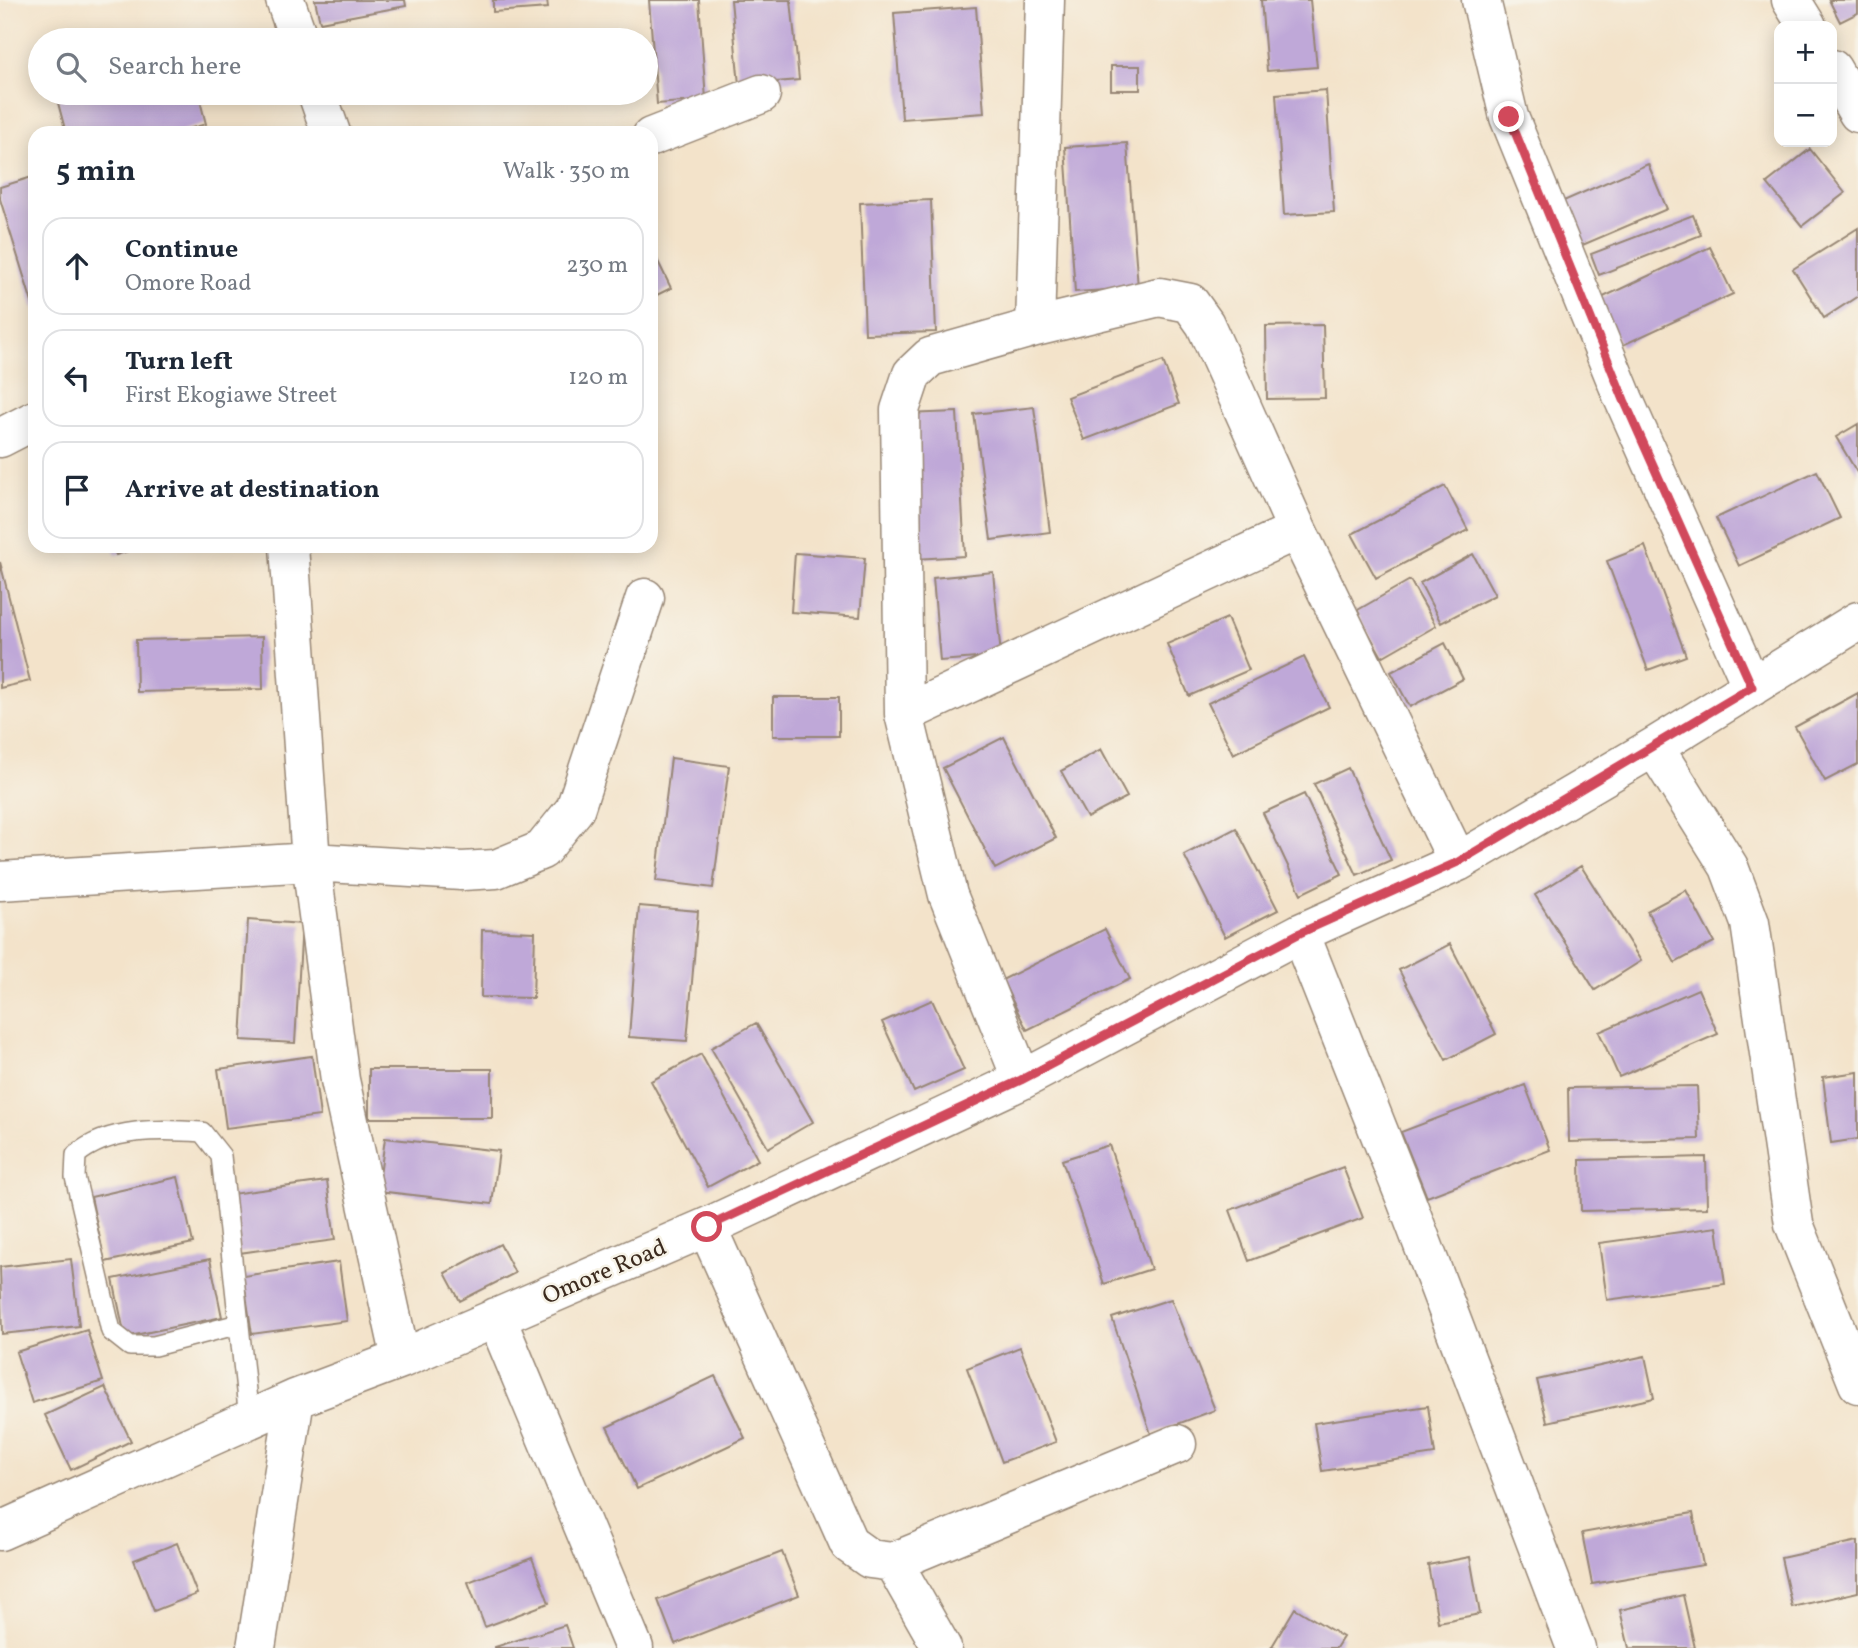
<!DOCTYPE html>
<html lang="en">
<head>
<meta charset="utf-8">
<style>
	:root { --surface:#fff; --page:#f6f6f7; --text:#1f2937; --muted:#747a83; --line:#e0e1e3 }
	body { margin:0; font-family:Vollkorn,serif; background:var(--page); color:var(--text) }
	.controls { position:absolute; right:21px; top:21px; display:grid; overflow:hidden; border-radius:14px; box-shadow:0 4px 18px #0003 }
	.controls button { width:63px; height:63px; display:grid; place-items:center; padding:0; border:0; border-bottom:2px solid var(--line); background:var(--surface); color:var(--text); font:35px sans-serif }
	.stop { position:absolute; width:21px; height:21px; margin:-16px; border:5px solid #d1495b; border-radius:50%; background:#fff }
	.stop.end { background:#d1495b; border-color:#fff; box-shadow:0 2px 7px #0008 }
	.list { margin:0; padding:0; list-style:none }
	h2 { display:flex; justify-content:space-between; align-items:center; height:91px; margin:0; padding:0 28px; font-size:30px }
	h2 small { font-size:23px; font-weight:400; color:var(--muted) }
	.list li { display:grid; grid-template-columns:46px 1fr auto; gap:21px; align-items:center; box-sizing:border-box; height:98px; margin:0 14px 14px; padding:0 14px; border:2px solid var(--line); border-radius:21px }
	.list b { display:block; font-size:26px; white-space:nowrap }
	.list p { margin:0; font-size:23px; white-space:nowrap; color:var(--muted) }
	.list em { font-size:23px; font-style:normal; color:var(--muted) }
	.icon { flex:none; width:38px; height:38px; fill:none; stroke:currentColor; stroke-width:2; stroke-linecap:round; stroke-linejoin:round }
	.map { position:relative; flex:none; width:1858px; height:1648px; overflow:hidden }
	.search { position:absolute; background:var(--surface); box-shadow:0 4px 18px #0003; left:28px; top:28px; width:630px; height:77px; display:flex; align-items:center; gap:18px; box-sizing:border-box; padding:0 24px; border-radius:38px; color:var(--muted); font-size:26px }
	.panel { position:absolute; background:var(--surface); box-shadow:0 4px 18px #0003; left:28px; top:126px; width:630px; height:427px; border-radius:21px }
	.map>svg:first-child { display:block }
	.building { fill:#bfa8d8 }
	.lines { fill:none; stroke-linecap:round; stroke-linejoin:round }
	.lane-casing { stroke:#978674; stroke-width:22 }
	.street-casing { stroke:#978674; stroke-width:41 }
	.lane { stroke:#fff; stroke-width:19 }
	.street { stroke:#fff; stroke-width:38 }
	.route { stroke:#d1495b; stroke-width:9 }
	.labels { text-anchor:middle; stroke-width:5; stroke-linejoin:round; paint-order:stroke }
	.street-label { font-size:24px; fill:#3b2a1e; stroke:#f7f3e8 }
</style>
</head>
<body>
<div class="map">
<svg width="1858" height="1648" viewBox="0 0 1858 1648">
	<rect width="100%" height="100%" fill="#f7f3e8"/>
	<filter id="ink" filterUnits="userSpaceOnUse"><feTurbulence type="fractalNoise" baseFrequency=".0143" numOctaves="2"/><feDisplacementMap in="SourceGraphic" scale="14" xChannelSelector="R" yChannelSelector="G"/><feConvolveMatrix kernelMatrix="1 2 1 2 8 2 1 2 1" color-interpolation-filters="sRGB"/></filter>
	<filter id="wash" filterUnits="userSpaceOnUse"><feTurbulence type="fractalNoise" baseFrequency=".00686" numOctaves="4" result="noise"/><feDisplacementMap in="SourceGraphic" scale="28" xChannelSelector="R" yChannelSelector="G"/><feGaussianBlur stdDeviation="1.57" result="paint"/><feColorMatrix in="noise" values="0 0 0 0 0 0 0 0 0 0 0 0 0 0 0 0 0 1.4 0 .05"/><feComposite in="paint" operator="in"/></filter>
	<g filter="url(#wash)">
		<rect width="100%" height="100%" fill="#f3e3ca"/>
		<g id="blocks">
			<!-- building -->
			<path class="building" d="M315,0H405L406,6L320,22Z
				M493,0H547L548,8L493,12Z
				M649,0H699L706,100L657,104Z
				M731,0H791L799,80L739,85Z
				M1261,0H1310L1317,67L1267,71Z
				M1829,0H1858V13L1840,22Z
				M976,7L984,113L902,119L894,13Z
				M1111,66H1140V90H1111Z
				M1326,90L1334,212L1284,215L1276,94Z
				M80,93H198L206,124L174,133H66L57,99Z
				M1127,143L1138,288L1075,292L1065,147Z
				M1810,149L1845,193L1802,226L1767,183Z
				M1648,164L1667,209L1578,247L1559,203Z
				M35,176V309H34L0,199V187Z
				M931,200L936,332L865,334L860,203Z
				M1693,215L1701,235L1599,275L1591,254Z
				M1858,228V296L1824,318L1793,269Z
				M651,247L671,288L651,298Z
				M1710,247L1733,294L1621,346L1599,299Z
				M1323,325L1325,398L1267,399L1266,326Z
				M1163,361L1179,404L1084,440L1067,397Z
				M1034,407L1050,532L991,540L974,414Z
				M957,412L965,556L915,559L906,414Z
				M1858,424V474L1836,437Z
				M1817,471L1840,518L1739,566L1716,518Z
				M1445,486L1468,530L1376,578L1352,534Z
				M112,546H143L116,555Z
				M1645,546L1686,656L1648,670L1607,561Z
				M795,553L865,558L860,617L791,612Z
				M1473,554L1495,595L1441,623L1420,583Z
				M0,562L30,681L0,688Z
				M993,572L1001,656L940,661L933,578Z
				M1410,580L1436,626L1382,657L1356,611Z
				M1227,618L1249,670L1189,696L1167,644Z
				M262,637L263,689L137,692L136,640Z
				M1445,643L1463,679L1410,707L1391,672Z
				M1304,657L1329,707L1233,754L1208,703Z
				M1858,693V764L1825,781L1795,727Z
				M773,697H839V736H773Z
				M1004,737L1056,838L995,869L943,768Z
				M1101,749L1127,797L1087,818L1061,771Z
				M671,758L729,766L713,888L656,881Z
				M1348,768L1391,860L1357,875L1314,784Z
				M1304,794L1342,874L1301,894L1263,813Z
				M1236,828L1278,910L1225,937L1184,855Z
				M1581,866L1641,961L1595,990L1535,895Z
				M1686,890L1714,942L1675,963L1647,911Z
				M639,906L698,911L687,1041L629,1037Z
				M248,920L302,924L295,1043L241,1040Z
				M1105,929L1130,979L1027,1030L1002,980Z
				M482,930L535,932L533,998L481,997Z
				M1450,944L1496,1034L1446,1060L1399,970Z
				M1698,989L1718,1034L1619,1077L1599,1032Z
				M932,1000L964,1070L914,1092L882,1022Z
				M756,1023L813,1122L768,1148L711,1048Z
				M701,1054L758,1160L708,1187L651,1081Z
				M312,1056L320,1116L226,1128L218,1069Z
				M369,1069H492V1118H369Z
				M1858,1072V1139L1831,1143L1823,1077Z
				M1525,1085L1550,1150L1427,1197L1401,1132Z
				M1697,1086L1699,1139L1569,1142L1568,1088Z
				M385,1138L499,1151L492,1204L378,1191Z
				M1109,1145L1151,1269L1104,1284L1062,1160Z
				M1706,1157L1707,1208L1581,1211L1580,1160Z
				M1343,1167L1363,1218L1249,1261L1230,1210Z
				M178,1177L193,1243L105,1262L91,1197Z
				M327,1181L335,1240L239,1253L231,1194Z
				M1717,1227L1725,1284L1607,1300L1599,1243Z
				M500,1244L515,1273L460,1301L445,1273Z
				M71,1259L79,1326L2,1334L0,1267Z
				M210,1259L222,1317L125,1337L113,1279Z
				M339,1262L347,1321L252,1334L243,1276Z
				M1171,1299L1215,1410L1151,1434L1112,1318Z
				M87,1330L103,1381L32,1403L16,1352Z
				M1020,1347L1056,1442L1002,1462L967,1368Z
				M1645,1356L1654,1398L1547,1422L1537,1380Z
				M715,1376L745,1438L637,1489L607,1427Z
				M105,1387L131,1441L71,1470L45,1415Z
				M1428,1406L1435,1454L1322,1471L1314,1423Z
				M1693,1513L1703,1565L1592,1584L1582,1533Z
				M1858,1541V1592L1792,1607L1781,1558Z
				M177,1543L197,1594L154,1611L134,1560Z
				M782,1552L799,1595L675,1644L658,1600Z
				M1470,1557L1480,1614L1438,1622L1428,1565Z
				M532,1558L549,1603L485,1627L468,1582Z
				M1683,1595L1695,1648H1629L1620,1610Z
				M1295,1608L1343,1637L1336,1648H1271Z
				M565,1625L573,1648H495V1647Z"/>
		</g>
	</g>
	<g filter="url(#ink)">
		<use href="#blocks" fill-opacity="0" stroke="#978674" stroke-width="2"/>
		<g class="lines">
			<defs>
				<path id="lane" d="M239,1324L154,1346H130L111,1331L75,1177L76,1155C109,1127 162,1129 202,1132L221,1156L249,1419"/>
				<path id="street" d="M285,0L299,40
					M1481,0L1509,117L1624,400L1752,687
					M1791,0L1807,26
					M1832,69L1858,113
					M317,93L331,133
					M651,137L761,94
					M1035,327L1045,0
					M0,438L35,420
					M289,546L311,862L340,1080L401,1359
					M904,714L1297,530
					M1654,747L1729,867L1750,923L1794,1224L1858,1384
					M0,881L311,862L462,871L496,869L542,850L575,809L645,598
					M1300,933L1406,1200L1576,1648
					M1022,1080L948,895L904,714L900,410L912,374L930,357L1035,327L1159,297L1190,303L1205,324L1297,530L1458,862
					M707,1227L849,1544L870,1559L893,1562L1177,1444
					M496,1317L634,1648
					M0,1531L295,1399L401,1359L707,1227L1022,1080L1300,933L1458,862L1654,747L1858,621
					M893,1562L942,1648
					M256,1648L295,1399"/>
			</defs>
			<!-- lane casing -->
			<use href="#lane" class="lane-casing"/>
			<!-- street casing -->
			<use href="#street" class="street-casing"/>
			<!-- lane -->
			<use href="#lane" class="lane"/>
			<!-- street -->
			<use href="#street" class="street"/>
		</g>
	</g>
	<g class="lines" filter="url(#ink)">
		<!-- route -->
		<path class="route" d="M707,1227L1021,1080L1300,933L1458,862L1752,687L1624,400L1509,117"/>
	</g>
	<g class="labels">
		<!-- street labels -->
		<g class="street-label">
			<text transform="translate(604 1271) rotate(-23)" y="8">Omore Road</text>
		</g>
	</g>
</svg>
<div class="controls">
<button>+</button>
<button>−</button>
</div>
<div class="stop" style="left:707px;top:1227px"></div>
<div class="stop end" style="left:1509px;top:117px"></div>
<div class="search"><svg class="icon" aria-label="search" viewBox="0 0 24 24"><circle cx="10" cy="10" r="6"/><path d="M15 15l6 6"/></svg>Search here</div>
<section class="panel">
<h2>5 min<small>Walk · 350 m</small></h2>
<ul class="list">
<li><svg class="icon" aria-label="ahead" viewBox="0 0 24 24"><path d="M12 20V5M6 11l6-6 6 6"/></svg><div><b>Continue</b><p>Omore Road</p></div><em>230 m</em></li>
<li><svg class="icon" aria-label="left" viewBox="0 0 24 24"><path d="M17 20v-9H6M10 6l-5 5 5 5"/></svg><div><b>Turn left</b><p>First Ekogiawe Street</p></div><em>120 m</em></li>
<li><svg class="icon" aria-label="arrive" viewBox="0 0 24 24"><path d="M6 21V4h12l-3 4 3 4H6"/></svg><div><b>Arrive at destination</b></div></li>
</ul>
</section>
</div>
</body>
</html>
